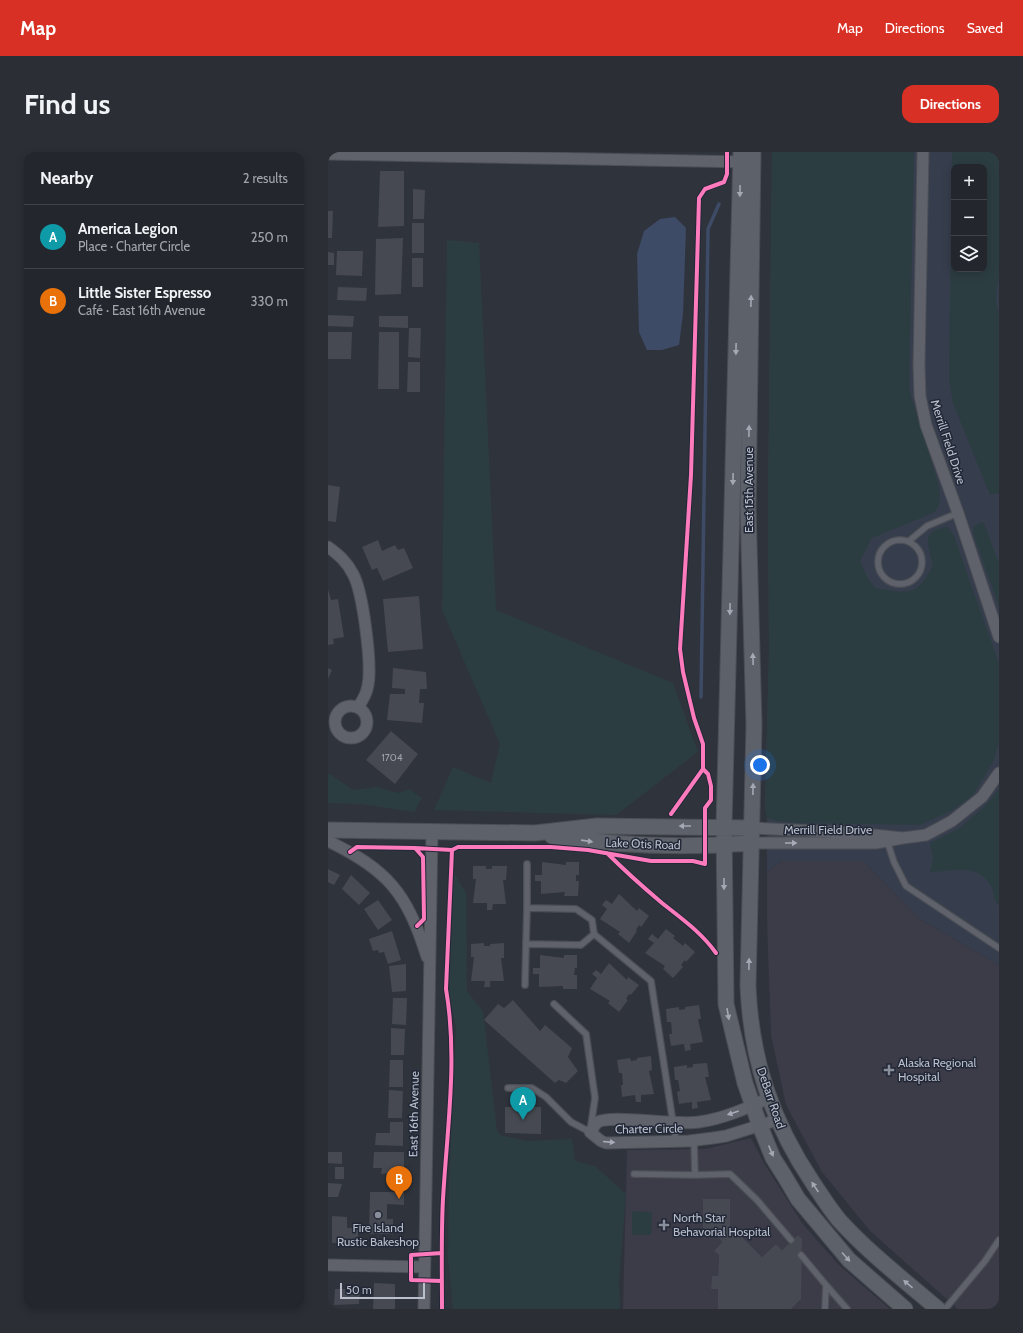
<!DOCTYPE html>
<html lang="en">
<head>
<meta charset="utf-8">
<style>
	:root { --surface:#23262d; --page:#2b2e35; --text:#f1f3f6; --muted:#a3a5aa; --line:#404349; --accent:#d93025 }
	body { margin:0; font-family:Cabin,sans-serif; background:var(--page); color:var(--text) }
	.controls { position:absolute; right:12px; top:12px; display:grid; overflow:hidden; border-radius:8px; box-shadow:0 2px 10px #0003 }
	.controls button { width:36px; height:36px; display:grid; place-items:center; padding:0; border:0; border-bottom:1px solid var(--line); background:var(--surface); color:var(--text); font:20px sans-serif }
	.scale { position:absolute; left:12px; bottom:10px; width:85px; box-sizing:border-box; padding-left:4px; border:2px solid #babfcc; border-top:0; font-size:11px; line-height:14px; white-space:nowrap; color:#babfcc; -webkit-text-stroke:3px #222837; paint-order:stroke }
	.you { position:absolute; left:432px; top:613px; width:14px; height:14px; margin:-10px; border:3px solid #fff; border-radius:50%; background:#1a73e8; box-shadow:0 0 0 6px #1a73e833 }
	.badge { display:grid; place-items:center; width:26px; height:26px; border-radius:50%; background:var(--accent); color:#fff; font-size:13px; font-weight:700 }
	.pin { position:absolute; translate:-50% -33px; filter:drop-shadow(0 1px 2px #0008) }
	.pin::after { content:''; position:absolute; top:21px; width:14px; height:12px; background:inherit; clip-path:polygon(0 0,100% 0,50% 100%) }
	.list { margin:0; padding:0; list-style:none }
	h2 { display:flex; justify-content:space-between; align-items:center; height:52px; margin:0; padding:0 16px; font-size:17px }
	h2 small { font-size:13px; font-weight:400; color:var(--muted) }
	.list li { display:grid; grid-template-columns:26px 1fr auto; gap:12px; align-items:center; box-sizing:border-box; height:64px; padding:0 16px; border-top:1px solid var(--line) }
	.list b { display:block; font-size:15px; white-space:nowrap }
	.list p { margin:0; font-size:13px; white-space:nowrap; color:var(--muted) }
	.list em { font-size:13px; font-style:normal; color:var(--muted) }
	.icon { flex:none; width:22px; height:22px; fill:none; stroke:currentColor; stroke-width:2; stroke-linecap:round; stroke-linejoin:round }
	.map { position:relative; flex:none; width:671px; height:1157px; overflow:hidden; border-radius:12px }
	header { display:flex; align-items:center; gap:24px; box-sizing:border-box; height:56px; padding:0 20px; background:var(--accent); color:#fff }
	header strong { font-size:19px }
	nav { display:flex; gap:22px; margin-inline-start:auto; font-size:14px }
	.intro { display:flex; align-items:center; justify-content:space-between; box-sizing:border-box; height:96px; padding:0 24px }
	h1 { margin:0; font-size:28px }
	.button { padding:10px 18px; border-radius:12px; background:var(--accent); color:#fff; font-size:14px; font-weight:700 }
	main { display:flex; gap:24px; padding:0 24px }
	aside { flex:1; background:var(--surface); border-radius:12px; box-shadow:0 2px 10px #0003 }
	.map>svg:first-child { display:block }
	.medical { fill:#3c3b48 }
	.airport { fill:#363d4c; fill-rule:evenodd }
	.green { fill:#2c3d42; fill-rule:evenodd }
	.water { fill:#3e4b66 }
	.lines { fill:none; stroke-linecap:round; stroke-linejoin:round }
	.stream { stroke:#3e4b66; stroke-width:3.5 }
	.building { fill:#464951 }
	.service-casing { stroke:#4b4e55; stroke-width:8 }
	.minor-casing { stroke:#4b4e55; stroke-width:13 }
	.secondary-casing { stroke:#4b4e55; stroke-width:17 }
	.service { stroke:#5f626a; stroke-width:5.5 }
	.minor { stroke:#5f626a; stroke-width:11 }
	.secondary { stroke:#5d6169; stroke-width:15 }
	.cycleway-casing { stroke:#222837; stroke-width:6 }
	.cycleway { stroke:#fd7abc; stroke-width:4 }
	.oneway { fill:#a3a8b3 }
	.oneway2 { fill:#a8acb8 }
	.poi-dot { fill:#898e9a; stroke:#222837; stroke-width:1.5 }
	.labels { text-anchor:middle; stroke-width:3; stroke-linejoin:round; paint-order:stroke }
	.number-label { font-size:10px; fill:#9da2ad }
	.street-label { font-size:12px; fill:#babfcc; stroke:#222837 }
	.poi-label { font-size:12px; fill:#babfcc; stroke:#222837; text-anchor:start }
</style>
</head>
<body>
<header>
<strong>Map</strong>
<nav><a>Map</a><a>Directions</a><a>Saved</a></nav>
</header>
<div class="intro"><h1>Find us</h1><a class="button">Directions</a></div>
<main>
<aside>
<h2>Nearby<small>2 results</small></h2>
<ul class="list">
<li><span class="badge" style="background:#0f9aa8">A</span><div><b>America Legion</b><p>Place · Charter Circle</p></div><em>250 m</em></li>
<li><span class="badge" style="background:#e8710a">B</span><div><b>Little Sister Espresso</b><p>Café · East 16th Avenue</p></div><em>330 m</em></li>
</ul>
</aside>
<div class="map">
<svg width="671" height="1157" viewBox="0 0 671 1157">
	<rect width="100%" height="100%" fill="#2f333c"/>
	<!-- medical -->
	<path class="medical" d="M453,709H535L592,767L671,813V1157H630L542,1079L494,1020L458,953L443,883L439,768V720Z
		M423,986L436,1011L474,1071L511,1113L562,1157H463L473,1103L474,1087L470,1083L454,1098L448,1092L434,1105L408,1079L406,1080L402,1076V1047H376L375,1077H383L394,1090L386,1099L391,1103L390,1124H384L383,1137H390V1157H295L299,998L377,997Z"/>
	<!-- airport -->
	<path class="airport" d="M444,0H671V813L592,767L535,709H453L439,720V666L437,654L441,500L440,350ZM626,15H656V117H626Z"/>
	<!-- green -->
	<path class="green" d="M444,0H586L581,237L611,334C612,345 614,354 605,361L544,386L532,409L539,425L547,436C579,441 589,446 605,413C600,394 592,378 620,375L626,384L671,512V590L665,610L645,643L625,658L592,673L469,671L449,669L439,666L437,654L441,500L440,350Z
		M624,0H671V128C667,139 667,151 671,162V341L662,343L625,251L621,227ZM626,15H656V117H626Z
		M119,88L151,91L168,458L345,531L370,600L288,663L106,658L125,615L163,631L172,592L114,458Z
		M653,370L656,371L671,412V455L645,380V375Z
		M2,622L25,638L48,635L71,641L81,637L94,646L86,660L33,652L0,651V623Z
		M671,637V753C664,748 667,741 663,734C650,710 623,720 602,720L605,706L602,691L632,676L657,654Z
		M126,721L138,741L139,839L155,860L169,978L172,983L199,989L244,987L247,1009L267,1014L298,1042L291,1129L292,1157H125L120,1108L121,1030L128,876L121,841Z
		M304,1059L324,1060L323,1083H304Z"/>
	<!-- water -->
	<path class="water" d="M347,65L358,76L355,162L351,193L334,198H319L311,180L309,102L316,79L332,67Z"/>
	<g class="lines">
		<!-- stream -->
		<path class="stream" d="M373,545L380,77L391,52"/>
	</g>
	<!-- building -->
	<path class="building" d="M52,19H76V74L50,75Z
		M85,37L97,38L96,67H85Z
		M0,59H5L4,86H0Z
		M84,71H96V101H84Z
		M75,86L73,142L47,143L48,87Z
		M9,99H35L34,124L8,123Z
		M0,100L6,101V113H0Z
		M84,106H95V135H84Z
		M10,135L39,136L38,149L9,148Z
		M0,163L26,164L25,175L0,174Z
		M51,164H80V176L51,175Z
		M81,176H93L92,206L80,205Z
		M0,180H24L23,207H0Z
		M51,180H71V237H50Z
		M80,210H92V240H79Z
		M0,333L12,335L8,370L0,369Z
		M50,388L54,399L67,393L70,398L76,396L85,416L55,429L49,416L44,418L34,395Z
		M0,437L3,448L10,447L16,485L5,487L6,492L0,493Z
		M91,444L95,497L60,500L55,447Z
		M0,516L4,518L0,527Z
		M65,516L98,520L99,537H92L91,551H96L94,571L59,568L62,542H77V537L64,536Z
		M63,579L90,602L67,632L38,608Z
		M214,710L238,713V710H251V723H248V729H251L250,744H236L237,740L213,742V729H207V723H214Z
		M145,714H158V717H164V714H179L178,728H175L178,752H165L164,758H159V751H145L148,727H145Z
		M0,717L12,723L6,733L0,730Z
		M23,723L42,741L31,753L14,737Z
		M291,742L309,759L311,756L321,764L313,775L311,773L308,778L309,779L301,791L290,782L292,780L272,767L279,757L274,753L278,748L284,752Z
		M50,748L64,768L50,778L36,757Z
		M338,777L347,784L345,786L355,794L357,791L367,800L358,810L357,808L353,813L355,815L345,826L335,817L337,814L317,801L326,791L320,787L324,782L330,787Z
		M64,779L73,808L60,812L56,800L51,801L50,798L45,799L41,787Z
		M156,791V794H162V792L176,791V806H173L176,829H162V835H156L157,829H143L146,805H143V792Z
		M212,803L236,806V803H249V816H247L246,823H249V837H235V834L211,835V822H205V816H212Z
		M281,811L299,828L300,825L311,833L303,843L301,842L298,847L300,848L291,860L280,851L282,849L262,837L269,826L264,822L268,818L273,822Z
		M78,812V839L64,840L61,814Z
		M65,846H79L78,873L64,872Z
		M185,848L212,879L217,873L244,896L240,905L250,919L238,931L231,928L227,931L156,868L170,852L176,856Z
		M371,853L373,867H370L375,890L362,892L363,898L357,899L356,892L343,894L341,882H344L343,870H339L338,857L351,855V858L357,857V855Z
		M63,876L77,877L76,903H63Z
		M323,904L324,918L321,919L326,942L313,943V950H308L307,943L294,945L293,933H295L294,921H291L289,908L302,906L303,909L309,908V906Z
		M62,908H75V935H61Z
		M379,911L381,925H377L383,948L369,950L370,956L364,957V950L351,952L349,940L352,939L350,928H347L346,915L359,913V916L365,915V912Z
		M61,938L75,939L74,966H60Z
		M177,955H213V982L177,981Z
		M62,970H75V994L47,993L48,981H62Z
		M0,1000H14V1012L0,1011Z
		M46,1000H76V1029H62V1021L53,1022L54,1016H45Z
		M7,1015H16V1027H7Z
		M0,1031L14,1032L10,1045H0Z
		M42,1040H76V1053L59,1052V1067H65V1082H41Z
		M375,1047H402V1076L406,1080L408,1079L434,1105L448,1092L454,1098L470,1083L474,1087L473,1147L463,1157H390V1137H383L384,1124H390L391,1103L386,1099L394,1090L383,1077H375Z
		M4,1064L19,1065V1076H30V1091H4Z
		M46,1131L67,1132V1157H45Z
		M7,1137H32L31,1152L6,1153Z"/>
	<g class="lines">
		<defs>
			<path id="service" d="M550 410a22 22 0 1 1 44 0a22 22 0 1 1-44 0Z
				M581,389L599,374L630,361
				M559,689L566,710L578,734L671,796
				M199,756V712
				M266,782L253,793L198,792L199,756L248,757L264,768L266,782L323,829L348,990
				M197,833L198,792
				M180,936H204L218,945L243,970L262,980L267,946L258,882L226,852
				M306,1022L367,1023L366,989
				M367,1023L402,1022L429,1048L463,1088
				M473,1103L498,1133
				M497,1157L498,1133L519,1157
				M617,1157L657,1109L671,1088"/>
			<path id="minor" d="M595,0L591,214L592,244L598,273L630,361L671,485
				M0,2L420,10
				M0,395C11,403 19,410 25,422C35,440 44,512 40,533C39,541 35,548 30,555
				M7 570a16 16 0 1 1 32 0a16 16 0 1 1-32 0Z
				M575,686L598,683L624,669L654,645L671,621
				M0,689C60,718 79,741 99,805
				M424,691H548L575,686L527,681L425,676
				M441,946C419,956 395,967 371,970C349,974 283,962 270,970C267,972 265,977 262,980L273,989L278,991L361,989L385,986L398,984L449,968
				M0,1113L96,1115
				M96,1157L104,680"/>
			<path id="secondary" d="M413,0L396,674L398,852L417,931L432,974L445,1006L457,1025L470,1047L521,1108L577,1157
				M425,0L420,355L426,573L420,834C423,908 444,970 485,1031C493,1043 501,1056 511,1068C541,1101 576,1128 610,1157
				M0,678L207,681L269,674L425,676
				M224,684C290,694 357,696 424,691"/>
		</defs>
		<!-- service casing -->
		<use href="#service" class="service-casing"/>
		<!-- minor casing -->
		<use href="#minor" class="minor-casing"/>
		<!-- secondary casing -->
		<use href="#secondary" class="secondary-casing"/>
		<!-- service -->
		<use href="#service" class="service"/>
		<!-- minor -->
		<use href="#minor" class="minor"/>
		<!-- secondary -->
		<use href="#secondary" class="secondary"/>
		<defs>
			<path id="cycleway" d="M343,662L375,617V592L366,566L355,520L352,497L363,323L371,46L377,37L396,30L399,22V0
				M87,696L124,698L130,695H223L260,698L323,709H365L377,712V656L383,648V634L380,622L375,617
				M22,700L29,695L87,696L95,705L96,767L89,774
				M279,701C297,719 315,735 334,751C354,767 373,780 388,801
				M114,1129L83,1128V1103L114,1101
				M114,1157C114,1120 113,1084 115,1047C119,977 130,906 118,837L124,698"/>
		</defs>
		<!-- cycleway casing -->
		<use href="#cycleway" class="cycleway-casing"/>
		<!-- cycleway -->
		<use href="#cycleway" class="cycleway"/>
	</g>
	<!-- one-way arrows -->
	<defs><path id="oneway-solid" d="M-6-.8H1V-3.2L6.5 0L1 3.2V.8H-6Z"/></defs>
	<g class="oneway">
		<use href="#oneway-solid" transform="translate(412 39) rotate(91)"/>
		<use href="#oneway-solid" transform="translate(423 149) rotate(-89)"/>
		<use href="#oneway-solid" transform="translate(408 197) rotate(91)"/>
		<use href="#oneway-solid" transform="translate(421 279) rotate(-89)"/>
		<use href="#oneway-solid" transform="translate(405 327) rotate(91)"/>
		<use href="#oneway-solid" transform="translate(402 457) rotate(91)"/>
		<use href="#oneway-solid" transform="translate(425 507) rotate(-92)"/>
		<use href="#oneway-solid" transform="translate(425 637) rotate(-89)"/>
		<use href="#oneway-solid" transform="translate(357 674) rotate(-180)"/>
		<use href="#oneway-solid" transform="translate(259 689) rotate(8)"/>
		<use href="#oneway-solid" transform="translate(396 732) rotate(90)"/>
		<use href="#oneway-solid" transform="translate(421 812) rotate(-89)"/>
		<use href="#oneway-solid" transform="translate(400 862) rotate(80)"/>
		<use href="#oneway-solid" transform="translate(443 999) rotate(67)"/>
		<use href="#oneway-solid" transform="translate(487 1035) rotate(-124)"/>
		<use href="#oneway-solid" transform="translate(518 1105) rotate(48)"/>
		<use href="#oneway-solid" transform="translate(580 1132) rotate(-140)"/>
	</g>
	<g class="oneway2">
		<use href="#oneway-solid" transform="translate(463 691)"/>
		<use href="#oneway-solid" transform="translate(405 961) rotate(161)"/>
		<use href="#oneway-solid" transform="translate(281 990) rotate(5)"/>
	</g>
	<!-- markers -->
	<g class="poi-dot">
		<path d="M559 912h4v4h4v4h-4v4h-4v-4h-4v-4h4z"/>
		<circle cx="50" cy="1063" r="4"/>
		<path d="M334 1067h4v4h4v4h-4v4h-4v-4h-4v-4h4z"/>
	</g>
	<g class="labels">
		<!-- number labels -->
		<g class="number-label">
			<text x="64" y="609">1704</text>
		</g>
		<!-- street labels -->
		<g class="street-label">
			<text transform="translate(620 290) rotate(72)" y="4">Merrill Field Drive</text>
			<text transform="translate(421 338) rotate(-90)" y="4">East 15th Avenue</text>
			<text x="500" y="682">Merrill Field Drive</text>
			<text transform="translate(315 692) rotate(2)" y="4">Lake Otis Road</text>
			<text transform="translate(443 946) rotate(71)" y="4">DeBarr Road</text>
			<text transform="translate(86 962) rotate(-89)" y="4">East 16th Avenue</text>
			<text transform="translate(321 977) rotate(-1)" y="4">Charter Circle</text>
		</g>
		<!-- poi labels -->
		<g class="poi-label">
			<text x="570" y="915">Alaska Regional<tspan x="570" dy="14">Hospital</tspan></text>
			<text x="345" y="1070">North Star<tspan x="345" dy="14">Behavorial Hospital</tspan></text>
			<text x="50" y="1080" text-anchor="middle">Fire Island<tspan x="50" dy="14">Rustic Bakeshop</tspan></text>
		</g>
	</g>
</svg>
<div class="controls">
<button>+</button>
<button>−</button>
<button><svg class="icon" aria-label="layers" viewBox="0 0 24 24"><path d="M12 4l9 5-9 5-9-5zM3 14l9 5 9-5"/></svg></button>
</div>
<div class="scale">50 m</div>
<div class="you"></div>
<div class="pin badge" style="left:195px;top:968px;background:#0f9aa8">A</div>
<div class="pin badge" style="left:71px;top:1047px;background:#e8710a">B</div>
</div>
</main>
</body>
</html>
